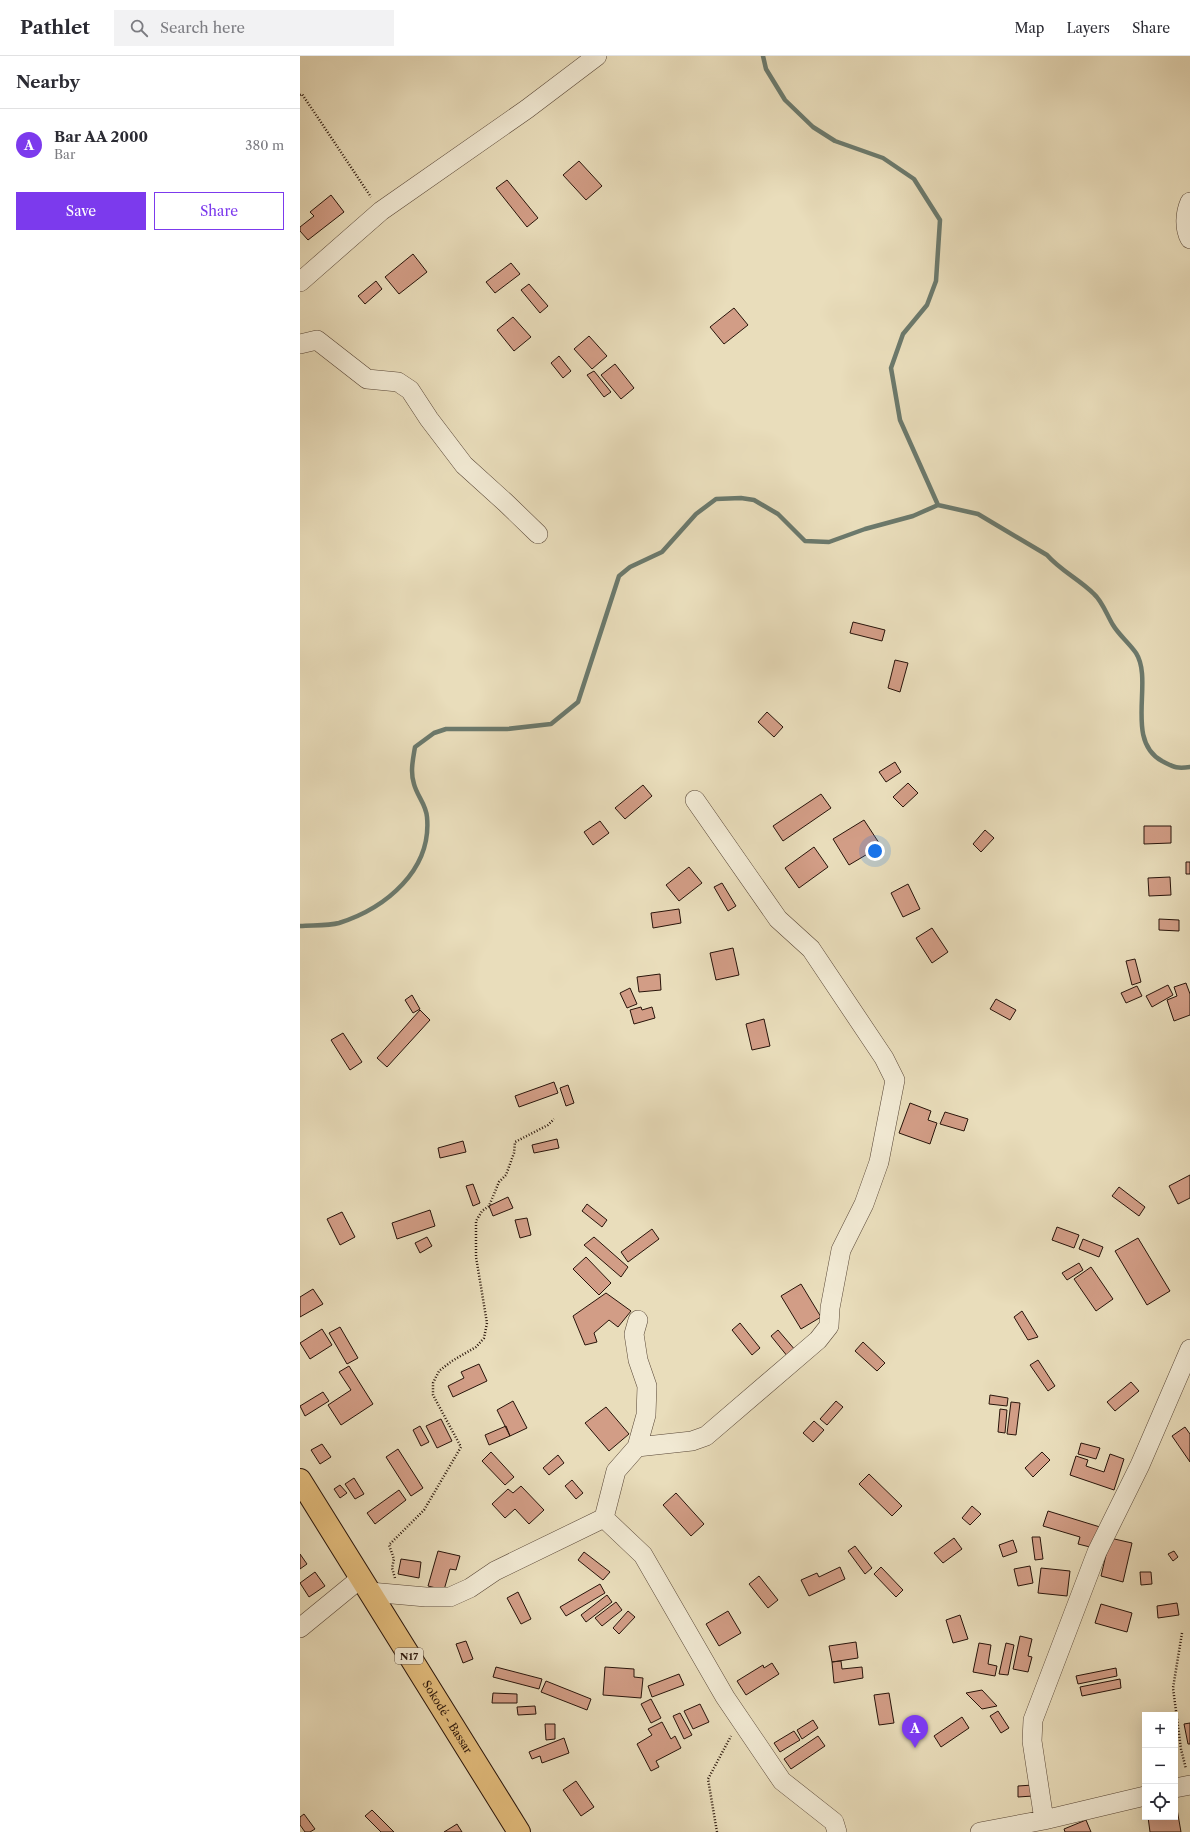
<!DOCTYPE html>
<html lang="en">
<head>
<meta charset="utf-8">
<style>
	:root { --surface:#fff; --page:#f2f2f3; --text:#2b2b33; --muted:#7c7c81; --line:#e1e1e2; --accent:#7c3aed }
	body { margin:0; font-family:"Libre Caslon Text",serif; background:var(--page); color:var(--text) }
	.controls { position:absolute; right:12px; bottom:12px; display:grid; overflow:hidden; border-radius:0px; box-shadow:0 4px 16px #0002 }
	.controls button { width:36px; height:36px; display:grid; place-items:center; padding:0; border:0; border-bottom:1px solid var(--line); background:var(--surface); color:var(--text); font:20px sans-serif }
	.you { position:absolute; left:575px; top:795px; width:14px; height:14px; margin:-10px; border:3px solid #fff; border-radius:50%; background:#1a73e8; box-shadow:0 0 0 6px #1a73e833 }
	.badge { display:grid; place-items:center; width:26px; height:26px; border-radius:50%; background:var(--accent); color:#fff; font-size:13px; font-weight:700 }
	.pin { position:absolute; translate:-50% -33px; filter:drop-shadow(0 1px 2px #0008) }
	.pin::after { content:''; position:absolute; top:21px; width:14px; height:12px; background:inherit; clip-path:polygon(0 0,100% 0,50% 100%) }
	.list { margin:0; padding:0; list-style:none }
	h2 { display:flex; justify-content:space-between; align-items:center; height:52px; margin:0; padding:0 16px; font-size:17px }
	h2 small { font-size:13px; font-weight:400; color:var(--muted) }
	.list li { display:grid; grid-template-columns:26px 1fr auto; gap:12px; align-items:center; box-sizing:border-box; height:72px; padding:0 16px; border-top:1px solid var(--line) }
	.list b { display:block; font-size:15px; white-space:nowrap }
	.list p { margin:0; font-size:13px; white-space:nowrap; color:var(--muted) }
	.list em { font-size:13px; font-style:normal; color:var(--muted) }
	.actions { display:flex; gap:8px; padding:12px 16px }
	.actions a { flex:1; padding:9px 0; border:1px solid var(--accent); border-radius:0px; text-align:center; font-size:14px; color:var(--accent) }
	.actions .main { background:var(--accent); color:#fff }
	.icon { flex:none; width:22px; height:22px; fill:none; stroke:currentColor; stroke-width:2; stroke-linecap:round; stroke-linejoin:round }
	.map { position:relative; flex:none; width:890px; height:1776px; overflow:hidden }
	header { display:flex; align-items:center; gap:24px; box-sizing:border-box; height:56px; padding:0 20px; background:var(--surface); border-bottom:1px solid var(--line) }
	header strong { font-size:19px }
	nav { display:flex; gap:22px; margin-inline-start:auto; font-size:14px }
	.search { width:280px; height:36px; background:var(--page); display:flex; align-items:center; gap:10px; box-sizing:border-box; padding:0 14px; border-radius:0px; color:var(--muted); font-size:15px }
	main { display:flex }
	aside { flex:1; background:var(--surface) }
	.map>svg:first-child { display:block }
	.lines { fill:none; stroke-linecap:round; stroke-linejoin:round }
	.stream { stroke:#6b796c; stroke-width:4.5 }
	.building { fill:#d29d86; stroke:#28140a }
	.minor-casing { stroke:#584636; stroke-width:20 }
	.major-casing { stroke:#28140a; stroke-width:24 }
	.path { stroke:#28140a; stroke-width:2.5; stroke-dasharray:1 2; stroke-linecap:butt }
	.minor { stroke:#f1e9d3; stroke-width:19 }
	.major { stroke:#e4be7e; stroke-width:22 }
	.labels { text-anchor:middle; stroke-width:3; stroke-linejoin:round; paint-order:stroke }
	.shield { fill:#f1e9d3; stroke:#645446; stroke-width:1 }
	.shield-label { font-size:10px; font-weight:bold; fill:#28140a }
	.street-label { font-size:11px; fill:#28140a; stroke:#f1e9d3 }
</style>
</head>
<body>
<header>
<strong>Pathlet</strong>
<div class="search"><svg class="icon" aria-label="search" viewBox="0 0 24 24"><circle cx="10" cy="10" r="6"/><path d="M15 15l6 6"/></svg>Search here</div>
<nav><a>Map</a><a>Layers</a><a>Share</a></nav>
</header>
<main>
<aside>
<h2>Nearby<small></small></h2>
<ul class="list">
<li><span class="badge">A</span><div><b>Bar AA 2000</b><p>Bar</p></div><em>380 m</em></li>
</ul>
<div class="actions"><a class="main">Save</a><a>Share</a></div>
</aside>
<div class="map">
<svg width="890" height="1776" viewBox="0 0 890 1776">
	<rect width="100%" height="100%" fill="#e9ddbb"/>
	<filter id="stains"><feTurbulence type="fractalNoise" baseFrequency=".005" numOctaves="4"/><feColorMatrix values="0 0 0 0 .2 0 0 0 0 .09 0 0 0 0 .02 0 0 0 .5 -.17"/></filter>
	<radialGradient id="worn" r=".72"><stop offset=".6" stop-color="#630" stop-opacity="0"/><stop offset="1" stop-color="#630" stop-opacity=".3"/></radialGradient>
	<g class="lines">
		<!-- stream -->
		<path class="stream" d="M463,0L466,13L485,44L513,71L535,85L583,102L614,123L640,164L636,225L627,249L603,278L591,312L600,364L638,449
			M0,870C12,869 28,870 39,867C86,852 132,814 127,761C126,748 117,740 114,728C110,716 113,703 115,691L134,677L146,673H207L251,668L278,646L319,520L330,511L362,496L396,458L416,443L441,442L454,444L478,458L505,485L529,486L565,473L613,460L638,449L678,458L747,499C761,515 779,523 794,538C802,545 807,559 813,569C819,579 829,587 836,597C854,625 824,684 862,705C874,711 876,713 890,711"/>
	</g>
	<!-- building -->
	<path class="building" d="M279,105L302,130L286,144L263,119Z
		M207,124L238,162L227,171L196,132Z
		M31,139L44,156L8,184L0,175V171L14,160L10,156Z
		M113,198L127,216L99,238L85,221Z
		M211,207L220,218L195,237L186,226Z
		M76,225L82,233L65,248L58,240Z
		M229,228L248,250L240,257L221,234Z
		M434,252L448,269L424,288L410,271Z
		M213,261L231,281L214,295L197,274Z
		M289,280L307,300L292,313L274,293Z
		M259,300L271,315L263,322L251,307Z
		M315,308L334,332L321,343L301,319Z
		M294,315L311,336L304,341L287,319Z
		M553,566L585,574L582,585L550,577Z
		M595,604L608,607L600,636L588,632Z
		M467,656L483,671L474,681L458,666Z
		M595,706L601,716L586,726L579,716Z
		M608,727L618,737L603,751L593,741Z
		M343,729L352,740L325,763L315,752Z
		M521,738L531,752L483,785L473,770Z
		M564,764L581,790L549,809L533,783Z
		M300,765L309,777L293,789L284,776Z
		M844,770H871V787L844,788Z
		M685,774L694,782L681,796L673,788Z
		M514,791L528,811L499,832L485,812Z
		M886,806H890V818H886Z
		M389,811L402,827L379,845L366,829Z
		M870,821L871,839L849,840L848,822Z
		M422,827L436,850L428,855L414,831Z
		M608,828L620,853L603,861L591,837Z
		M379,853L381,867L353,872L351,857Z
		M859,863L879,864V875L859,874Z
		M632,872L648,896L632,907L616,882Z
		M433,892L439,919L416,924L410,897Z
		M835,903L841,926L832,929L826,905Z
		M360,918L361,934L339,936L337,921Z
		M886,927L890,938V959L874,965L867,944L877,940L874,931Z
		M868,929L873,939L852,951L846,940Z
		M837,930L842,940L826,947L821,937Z
		M330,932L337,948L327,952L320,937Z
		M112,939L120,953L113,957L105,944Z
		M696,943L716,954L710,964L690,953Z
		M341,951L342,954L352,951L355,962L334,968L330,954Z
		M120,954L130,964L87,1011L77,1002Z
		M464,963L470,990L452,994L446,968Z
		M43,977L62,1006L50,1014L31,984Z
		M254,1026L258,1037L219,1051L215,1040Z
		M268,1029L274,1047L266,1050L260,1032Z
		M610,1047L631,1055L628,1064L637,1067L630,1088L599,1077Z
		M645,1056L668,1063L664,1075L640,1068Z
		M257,1083L259,1092L234,1097L232,1089Z
		M163,1085L166,1096L140,1102L138,1092Z
		M890,1119V1142L878,1148L869,1130Z
		M173,1128L180,1147L173,1150L166,1130Z
		M819,1131L845,1151L839,1160L812,1140Z
		M208,1141L213,1152L193,1160L189,1150Z
		M287,1148L307,1164L302,1171L282,1155Z
		M130,1154L135,1170L97,1183L92,1167Z
		M42,1156L55,1181L40,1189L27,1163Z
		M227,1162L231,1179L220,1182L215,1164Z
		M757,1171L779,1179L774,1192L752,1184Z
		M352,1173L359,1183L328,1206L321,1196Z
		M127,1181L132,1190L120,1197L115,1187Z
		M294,1181L328,1211L321,1221L284,1189Z
		M838,1182L870,1235L847,1249L815,1195Z
		M783,1183L803,1191L799,1201L779,1193Z
		M286,1201L311,1227L299,1239L273,1213Z
		M779,1207L783,1214L767,1224L762,1217Z
		M791,1211L813,1243L796,1255L774,1223Z
		M501,1228L521,1261L501,1273L481,1240Z
		M13,1233L23,1248L0,1261V1241Z
		M306,1237L331,1255L318,1271L309,1264L294,1277L297,1286L285,1289L273,1260Z
		M722,1255L738,1281L728,1284L714,1261Z
		M440,1267L460,1292L452,1299L432,1274Z
		M40,1271L58,1302L47,1308L29,1277Z
		M22,1273L32,1289L10,1303L0,1287Z
		M478,1274L496,1295L488,1301L471,1280Z
		M563,1286L585,1307L577,1315L555,1295Z
		M738,1304L755,1330L748,1335L730,1309Z
		M179,1308L187,1325L153,1341L148,1330L164,1322L161,1316Z
		M49,1310L73,1348L41,1369L28,1349L51,1334L39,1316Z
		M831,1326L839,1335L815,1355L807,1346Z
		M23,1336L29,1345L5,1360L0,1350Z
		M690,1339L708,1342L707,1350L689,1348Z
		M213,1345L227,1372L210,1380L197,1354Z
		M536,1345L543,1351L527,1369L520,1363Z
		M711,1346L720,1347L716,1379L707,1378Z
		M306,1351L329,1378L309,1395L285,1367Z
		M700,1353L707,1354L705,1377L698,1376Z
		M141,1363L152,1385L137,1392L126,1370Z
		M514,1365L524,1374L513,1386L503,1377Z
		M120,1370L129,1386L121,1390L113,1374Z
		M206,1370L210,1380L189,1389L185,1379Z
		M885,1371L890,1378V1406L872,1380Z
		M781,1387L800,1392L796,1403L778,1398Z
		M22,1388L31,1401L20,1408L11,1394Z
		M98,1393L123,1432L111,1440L86,1401Z
		M191,1396L214,1421L205,1429L182,1405Z
		M742,1396L750,1404L733,1421L725,1412Z
		M810,1398L824,1403L814,1434L770,1419L776,1400L788,1404L786,1410L804,1416Z
		M258,1399L264,1407L249,1419L243,1412Z
		M569,1418L602,1450L592,1460L559,1428Z
		M54,1422L64,1438L55,1443L45,1428Z
		M272,1424L283,1437L276,1443L265,1430Z
		M40,1429L47,1437L40,1442L34,1433Z
		M221,1430L244,1454L229,1468L215,1453L205,1462L192,1448L208,1433L213,1437Z
		M99,1434L106,1444L75,1468L67,1457Z
		M376,1437L404,1468L391,1480L363,1449Z
		M672,1450L681,1458L670,1469L662,1462Z
		M748,1455L800,1471L794,1492L778,1488L780,1481L743,1470Z
		M732,1481H740L743,1503L735,1504Z
		M654,1482L662,1493L643,1507L634,1497Z
		M810,1482L832,1487L823,1526L801,1520Z
		M713,1484L717,1496L703,1501L699,1489Z
		M555,1490L572,1512L565,1518L548,1495Z
		M138,1495L160,1500L156,1514L150,1513L144,1534L128,1530Z
		M874,1495L878,1501L873,1505L868,1498Z
		M284,1496L310,1516L303,1524L278,1504Z
		M0,1498L7,1508L0,1513Z
		M101,1503L121,1506L119,1522L98,1518Z
		M730,1510L733,1527L718,1530L714,1513Z
		M540,1511L545,1523L509,1540L501,1524L517,1517L519,1521Z
		M581,1511L603,1534L596,1541L574,1518Z
		M741,1512L770,1515L767,1540L738,1537Z
		M15,1516L25,1530L9,1541L0,1527Z
		M840,1516H851L852,1528L841,1529Z
		M459,1520L478,1544L468,1552L449,1528Z
		M300,1528L305,1537L266,1560L260,1551Z
		M218,1536L231,1563L221,1568L207,1542Z
		M307,1539L312,1546L286,1566L281,1559Z
		M316,1546L322,1554L302,1570L295,1562Z
		M877,1547L879,1559L858,1562L857,1550Z
		M801,1548L832,1557L827,1576L795,1567Z
		M328,1555L335,1561L319,1578L313,1572Z
		M428,1555L441,1577L419,1590L406,1568Z
		M660,1559L668,1583L653,1587L646,1564Z
		M720,1580L732,1583L728,1600L732,1601L728,1616L713,1613Z
		M166,1585L173,1603L163,1607L156,1588Z
		M556,1586L558,1602L532,1606L529,1590Z
		M679,1587L691,1589L688,1608L697,1610L695,1620L673,1616Z
		M706,1587L714,1589L708,1619L699,1618Z
		M541,1605L542,1613L562,1611L563,1622L534,1627L532,1606Z
		M472,1607L479,1618L446,1639L437,1625L463,1609L464,1612Z
		M196,1611L242,1623L239,1633L193,1621Z
		M305,1611L334,1613V1621L343,1622L341,1642L303,1639Z
		M816,1612L817,1620L778,1628L776,1620Z
		M379,1618L384,1629L352,1641L348,1630Z
		M820,1623L821,1632L782,1640L780,1631Z
		M246,1625L291,1643L287,1654L241,1636Z
		M682,1634L697,1650L682,1653L666,1637Z
		M193,1637L217,1638V1647H192Z
		M589,1637L594,1667L579,1669L574,1639Z
		M351,1643L361,1662L351,1667L341,1648Z
		M400,1648L409,1666L393,1673L384,1655Z
		M235,1650L236,1658L218,1659L217,1651Z
		M698,1655L709,1672L701,1677L690,1660Z
		M380,1657L392,1679L384,1683L373,1660Z
		M662,1661L669,1672L641,1691L634,1680Z
		M513,1664L518,1672L502,1683L497,1674Z
		M362,1666L371,1683L375,1680L381,1692L356,1705L359,1711L351,1715L337,1688L352,1679L348,1673Z
		M890,1667V1688H888L884,1668Z
		M245,1668H255V1683L246,1684Z
		M494,1675L500,1684L480,1696L474,1687Z
		M518,1680L525,1690L491,1713L484,1703Z
		M264,1682L269,1697L242,1707L240,1700L232,1703L229,1696Z
		M276,1725L294,1751L281,1760L263,1734Z
		M733,1729V1740L718,1741V1730Z
		M875,1753H877L881,1776H850L848,1761H875Z
		M72,1754L94,1776H81L65,1760Z
		M4,1758L15,1773L10,1776H5L0,1769V1761Z
		M786,1764L791,1776H765L764,1773Z
		M157,1768L162,1776H144Z"/>
	<g class="lines">
		<defs>
			<path id="minor" d="M890,146C885,157 884,172 890,183
				M0,226L81,155L227,53L297,0
				M0,288L17,284L67,323L98,326L110,334L129,363L164,409L206,447L238,478
				M395,744L478,863L511,893L584,1002L595,1024L579,1106L564,1148L541,1194L530,1252L529,1270L518,1284L406,1380L392,1385L337,1391L316,1415L304,1462L343,1499L425,1641L482,1725L534,1766L537,1776
				M337,1391L346,1359L347,1330L338,1304L334,1278L338,1264
				M70,1536L126,1541H150L170,1532L195,1515L304,1462
				M0,1572L61,1522
				M875,1732L890,1729
				M744,1764L732,1685L733,1664L797,1496L840,1409L890,1293
				M680,1776L744,1764L845,1740"/>
			<g id="major">
				<path id="s1" d="M0,1424L219,1776"/>
			</g>
		</defs>
		<!-- minor casing -->
		<use href="#minor" class="minor-casing"/>
		<!-- major casing -->
		<use href="#major" class="major-casing"/>
		<!-- path -->
		<path class="path" d="M0,39L2,38L71,141
			M95,1522L92,1512L94,1503L89,1489L124,1454L161,1391L133,1339V1327L139,1315L152,1305L176,1291L184,1282L187,1267L176,1201V1165L182,1155L189,1150L199,1126L206,1119L214,1097L215,1086L248,1069L254,1063
			M882,1577L873,1632L881,1693L886,1713
			M417,1776L408,1723L431,1680"/>
		<!-- minor -->
		<use href="#minor" class="minor"/>
		<!-- major -->
		<use href="#major" class="major"/>
	</g>
	<g class="labels">
		<!-- shield labels -->
		<rect class="shield" x="95" y="1592" width="28" height="16" rx="3"/>
		<g class="shield-label">
			<text x="109" y="1604">N17</text>
		</g>
		<!-- street labels -->
		<g class="street-label">
			<text dy="4" stroke="none"><textPath href="#s1" startOffset="279">Sokodé - Bassar</textPath></text>
		</g>
	</g>
	<rect width="100%" height="100%" filter="url(#stains)"/>
	<rect width="100%" height="100%" fill="url(#worn)"/>
</svg>
<div class="controls">
<button>+</button>
<button>−</button>
<button><svg class="icon" aria-label="locate" viewBox="0 0 24 24"><circle cx="12" cy="12" r="6"/><path d="M12 2v4M12 18v4M2 12h4M18 12h4"/></svg></button>
</div>
<div class="you"></div>
<div class="pin badge" style="left:615px;top:1692px">A</div>
</div>
</main>
</body>
</html>
